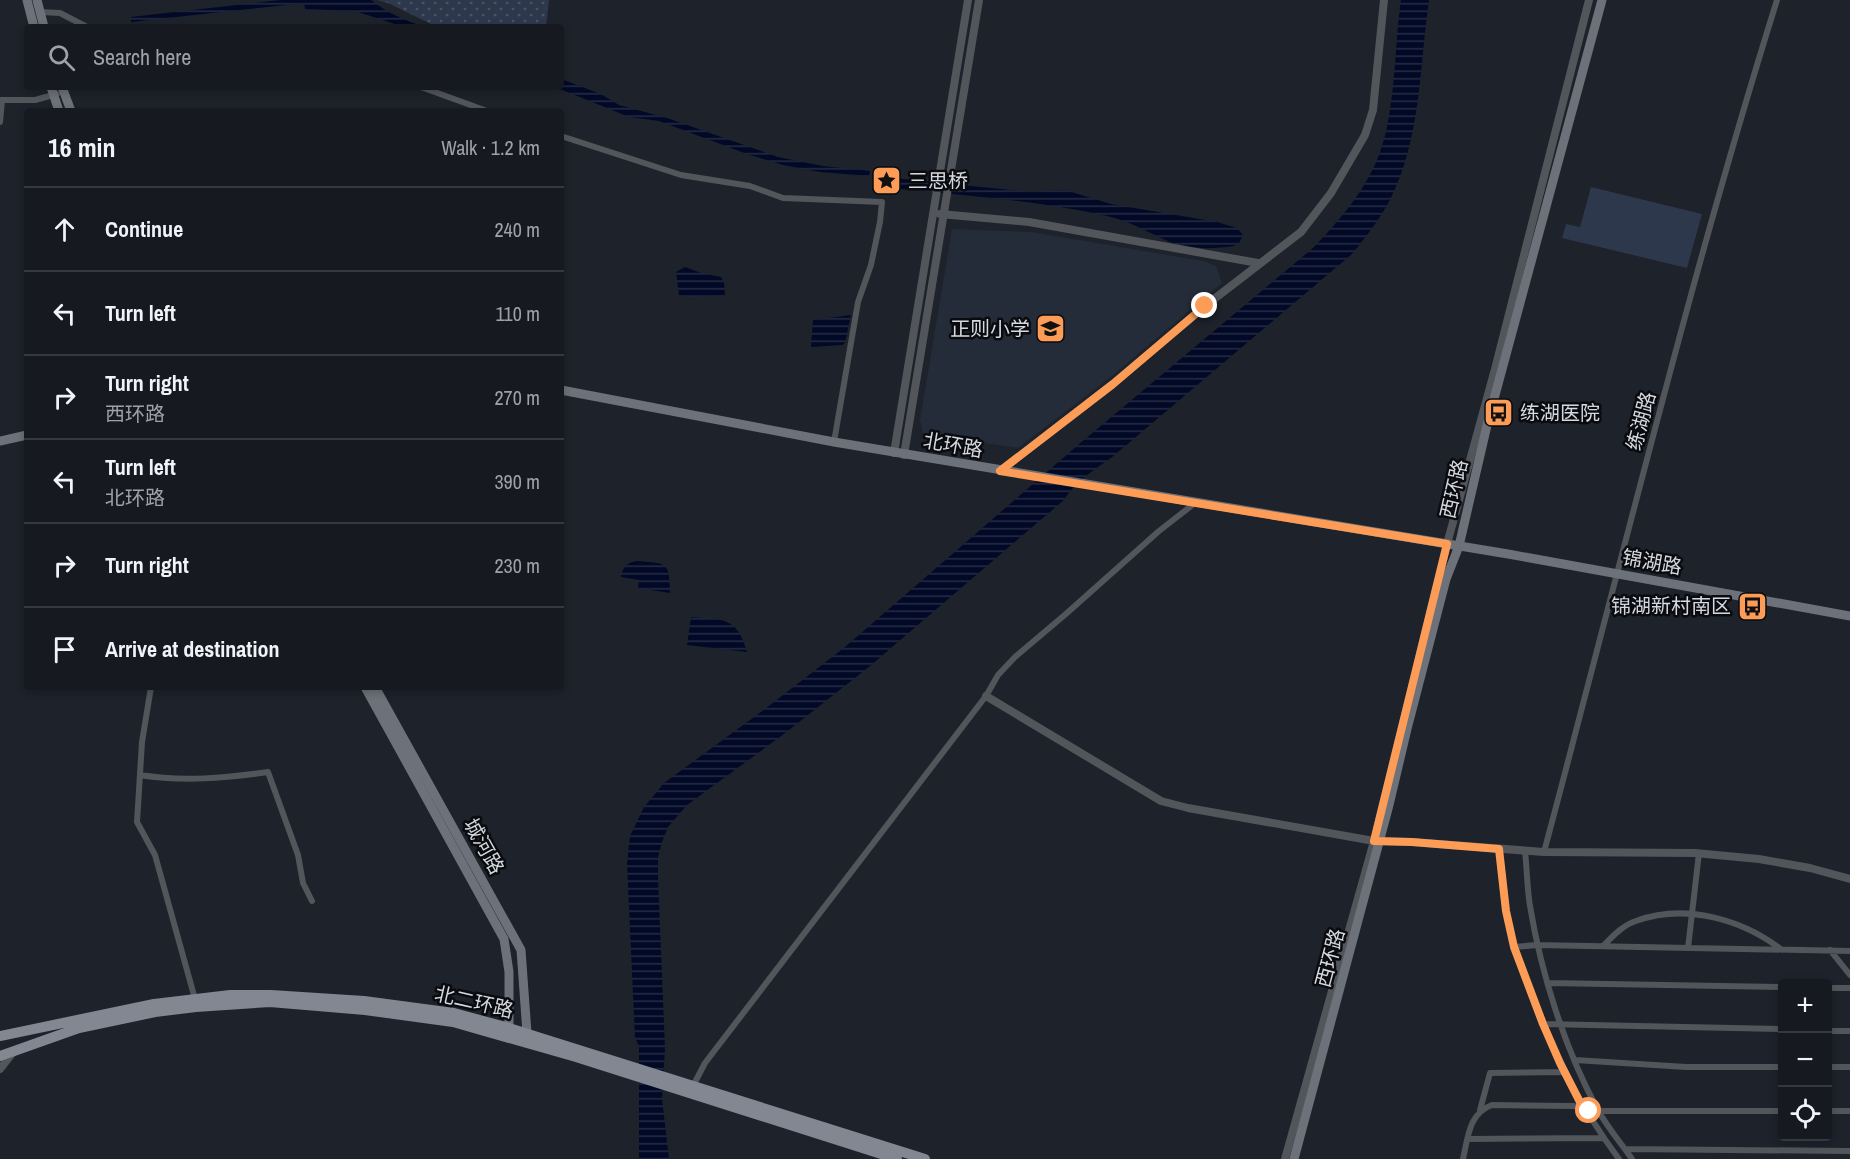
<!DOCTYPE html>
<html lang="en">
<head>
<meta charset="utf-8">
<style>
	:root { --surface:#161a20; --page:#23272d; --text:#f1f3f6; --muted:#9ea1a5; --line:#35383e }
	body { margin:0; font-family:"Archivo Narrow","Noto Sans SC",sans-serif; background:var(--page); color:var(--text) }
	.controls { position:absolute; right:18px; bottom:18px; display:grid; overflow:hidden; border-radius:6px; box-shadow:0 3px 9px #0003 }
	.controls button { width:54px; height:54px; display:grid; place-items:center; padding:0; border:0; border-bottom:2px solid var(--line); background:var(--surface); color:var(--text); font:30px sans-serif }
	.stop { position:absolute; width:18px; height:18px; margin:-14px; border:4px solid #fd9c57; border-radius:50%; background:#fff }
	.stop.end { background:#fd9c57; border-color:#fff; box-shadow:0 2px 6px #0008 }
	.list { margin:0; padding:0; list-style:none }
	h2 { display:flex; justify-content:space-between; align-items:center; height:78px; margin:0; padding:0 24px; font-size:26px }
	h2 small { font-size:20px; font-weight:400; color:var(--muted) }
	.list li { display:grid; grid-template-columns:39px 1fr auto; gap:18px; align-items:center; box-sizing:border-box; height:84px; padding:0 24px; border-top:2px solid var(--line) }
	.list b { display:block; font-size:22px; white-space:nowrap }
	.list p { margin:0; font-size:20px; white-space:nowrap; color:var(--muted) }
	.list em { font-size:20px; font-style:normal; color:var(--muted) }
	.icon { flex:none; width:33px; height:33px; fill:none; stroke:currentColor; stroke-width:2; stroke-linecap:round; stroke-linejoin:round }
	.map { position:relative; flex:none; width:1850px; height:1159px; overflow:hidden }
	.search { position:absolute; background:var(--surface); box-shadow:0 3px 9px #0003; left:24px; top:24px; width:540px; height:66px; display:flex; align-items:center; gap:15px; box-sizing:border-box; padding:0 21px; border-radius:6px; color:var(--muted); font-size:22px }
	.panel { position:absolute; background:var(--surface); box-shadow:0 3px 9px #0003; left:24px; top:108px; width:540px; height:582px; border-radius:6px }
	.map>svg:first-child { display:block }
	.built { fill:#242c39 }
	.green { fill:#2e384c }
	.park { fill:url(#park-dots) }
	.water { fill:url(#water-rules) }
	.lines { fill:none; stroke-linecap:round; stroke-linejoin:round }
	.minor { stroke:#525559; stroke-width:6 }
	.tertiary { stroke:#525559; stroke-width:8 }
	.secondary { stroke:#6d7179; stroke-width:9 }
	.primary { stroke:#828791; stroke-width:10 }
	.route { stroke:#fd9c57; stroke-width:8 }
	.labels { text-anchor:middle; stroke-width:5; stroke-linejoin:round; paint-order:stroke }
	.poi-label { font-size:20px; fill:#d5d8de; stroke:#090b0f; text-anchor:start }
	.street-label { font-size:20px; fill:#d5d8de; stroke:#090b0f }
</style>
</head>
<body>
<div class="map">
<svg width="1850" height="1159" viewBox="0 0 1850 1159">
	<defs>
		<pattern id="park-dots" width="8" height="8" patternUnits="userSpaceOnUse" patternTransform="scale(1.5)"><rect width="8" height="8" fill="#2e384c"/><path d="M2 2h.1M6 6h.1" fill="none" stroke="#4b5465" stroke-width="1.8" stroke-linecap="round"/></pattern>
		<pattern id="water-rules" width="6" height="5" patternUnits="userSpaceOnUse" patternTransform="scale(1.5)"><rect width="6" height="5" fill="#020926"/><path d="M0 2.5h6" fill="none" stroke="#262c45"/></pattern>
	</defs>
	<rect width="100%" height="100%" fill="#1d222b"/>
	<!-- built -->
	<path class="built" d="M952,229L1031,232L1204,261L1216,266L1222,283L1112,376L1018,448L923,434L920,420Z"/>
	<!-- green -->
	<path class="green" d="M1591,187L1702,214L1687,268L1562,238L1566,224L1580,227Z"/>
	<!-- park -->
	<path class="park" d="M377,0H549L546,27H437L388,3Z"/>
	<!-- water -->
	<path class="water" d="M280,0H371C387,13 405,20 424,27H404L355,11L305,9L304,3L131,22V17Z
		M1401,0H1429C1420,62 1421,131 1395,189C1385,213 1368,234 1352,254L1111,458C1095,469 1074,482 1064,500L870,666L784,734L687,805L668,827L662,842L658,857V878L665,1048L662,1099L669,1159H639V1046L635,1038L627,864L630,836L644,807L664,783L765,709L845,647L1078,445L1313,248C1340,220 1365,191 1379,155C1396,111 1394,47 1401,0Z
		M561,79L601,94L619,105L667,118L778,157L823,166L870,171L869,176L820,172L783,165L747,154L659,121L629,117L555,87H561Z
		M894,178L1029,192L1065,190L1111,204L1217,222L1237,228L1243,235L1239,243L1234,246C1213,249 1190,250 1170,242C1149,233 1130,221 1107,216C1037,200 964,196 892,188Z
		M685,267L701,273L721,277L724,282L725,295L693,297L679,295L676,272Z
		M851,315L845,343L842,345L811,347L813,320Z
		M638,561C668,564 669,561 670,593L638,588L639,580L621,577C623,567 627,562 638,561Z
		M691,617C723,620 737,616 747,652L687,645Z"/>
	<g class="lines">
		<!-- minor -->
		<path class="minor" d="M40,12L60,13L87,27
			M421,87L487,111
			M0,100H35L57,94
			M0,122L2,101
			M561,136L681,175L750,186L783,198L882,202L880,222L871,265L858,302L834,442
			M151,687L142,742L137,822L155,855L195,999
			M140,775C183,782 225,778 268,772L298,855L303,883L312,901
			M1499,849C1501,870 1502,891 1506,912C1510,938 1520,962 1529,986C1552,1049 1579,1106 1619,1159
			M1525,851C1527,869 1527,888 1530,906C1541,973 1565,1050 1598,1110C1607,1127 1621,1143 1632,1159
			M1544,852C1620,568 1689,281 1777,0
			M1603,946C1612,937 1623,925 1636,921C1685,903 1742,919 1782,950
			M1514,947L1537,945L1850,951
			M1688,948L1699,853
			M1830,950L1850,975
			M1548,983L1782,987
			M1828,988H1850
			M1543,1024L1782,1029
			M1828,1031H1850
			M1575,1060L1686,1067H1782
			M1828,1067H1850
			M693,1086L705,1063L986,696L998,675L1015,657L1067,613L1159,531L1195,503
			M1480,1110L1490,1073L1564,1072
			M1828,1111H1850
			M1468,1139L1604,1138
			M1625,1149L1850,1151
			M1463,1159C1468,1137 1469,1113 1492,1105L1574,1106L1589,1111H1782"/>
		<!-- tertiary -->
		<path class="tertiary" d="M940,214L1029,222L1258,263
			M894,453L968,0
			M904,455L979,0
			M1000,471L1113,384L1205,306L1301,232L1331,193L1365,135L1373,110L1384,0
			M986,696L1161,801L1188,808L1374,841L1412,842L1544,852L1695,853L1759,859L1810,868L1850,879
			M0,1069L14,1051
			M1285,1159L1374,841L1447,544L1495,369L1589,0"/>
		<!-- secondary -->
		<path class="secondary" d="M27,0L34,27
			M37,0L44,27
			M51,87L59,111
			M62,87L71,111
			M561,390L834,442L1508,554L1850,616
			M0,441L27,435
			M365,687L504,939L509,972V1028
			M375,687L521,950L527,1033
			M1294,1159L1389,805L1407,729L1446,579L1459,546L1488,421L1602,0"/>
		<!-- primary -->
		<path class="primary" d="M0,1036L154,1004L230,995H271L364,1001L454,1013L509,1028L925,1159
			M0,1056L79,1028L155,1012L196,1007L270,1002L365,1010L453,1022L576,1057L897,1159"/>
	</g>
	<g class="lines">
		<!-- route -->
		<path class="route" d="M1205,306L1113,384L1000,471L1447,544L1374,841L1412,842L1499,849L1506,911L1514,947L1543,1024L1560,1063L1583,1108L1589,1111"/>
	</g>
	<!-- icons -->
	<defs>
		<symbol id="sight-square" viewBox="-11 -11 22 22"><rect x="-9" y="-9" width="18" height="18" rx="4" fill="#fd9c57" stroke="#090b0f"/><path d="M0-6L1.8-2.2L6-1.7L2.9 1.2L3.7 5.4L0 3.3L-3.7 5.4L-2.9 1.2L-6-1.7L-1.8-2.2Z" fill="#111"/></symbol>
		<symbol id="school-square" viewBox="-11 -11 22 22"><rect x="-9" y="-9" width="18" height="18" rx="4" fill="#fd9c57" stroke="#090b0f"/><path d="M0-5L7-2L0 1L-7-2ZM-4 1L0 2.5L4 1V4Q0 6-4 4Z" fill="#111"/></symbol>
		<symbol id="bus-square" viewBox="-11 -11 22 22"><rect x="-9" y="-9" width="18" height="18" rx="4" fill="#fd9c57" stroke="#090b0f"/><path d="M-5-6H5V4H4V6H2V4H-2V6H-4V4H-5ZM-3.5-4V0h7V-4ZM-3.5 1.2v1.5H-2V1.2ZM2 1.2v1.5H3.5V1.2Z" fill="#111"/></symbol>
	</defs>
	<g fill-rule="evenodd">
		<use href="#sight-square" x="870" y="164" width="33" height="33"/>
		<use href="#school-square" x="1034" y="312" width="33" height="33"/>
		<use href="#bus-square" x="1482" y="396" width="33" height="33"/>
		<use href="#bus-square" x="1736" y="590" width="33" height="33"/>
	</g>
	<g class="labels">
		<!-- poi labels -->
		<g class="poi-label">
			<text x="908" y="188">三思桥</text>
			<text x="1030" y="336" text-anchor="end">正则小学</text>
			<text x="1520" y="420">练湖医院</text>
			<text x="1731" y="613" text-anchor="end">锦湖新村南区</text>
		</g>
		<!-- street labels -->
		<g class="street-label">
			<text transform="translate(1641 421) rotate(-75)" y="7">练湖路</text>
			<text transform="translate(953 445) rotate(10)" y="7">北环路</text>
			<text transform="translate(1454 489) rotate(-77)" y="7">西环路</text>
			<text transform="translate(1652 562) rotate(10)" y="7">锦湖路</text>
			<text transform="translate(484 846) rotate(61)" y="7">城河路</text>
			<text transform="translate(1330 958) rotate(-75)" y="7">西环路</text>
			<text transform="translate(474 1002) rotate(13)" y="7">北二环路</text>
		</g>
	</g>
</svg>
<div class="controls">
<button>+</button>
<button>−</button>
<button><svg class="icon" aria-label="locate" viewBox="0 0 24 24"><circle cx="12" cy="12" r="6"/><path d="M12 2v4M12 18v4M2 12h4M18 12h4"/></svg></button>
</div>
<div class="stop" style="left:1589px;top:1111px"></div>
<div class="stop end" style="left:1205px;top:306px"></div>
<div class="search"><svg class="icon" aria-label="search" viewBox="0 0 24 24"><circle cx="10" cy="10" r="6"/><path d="M15 15l6 6"/></svg>Search here</div>
<section class="panel">
<h2>16 min<small>Walk · 1.2 km</small></h2>
<ul class="list">
<li><svg class="icon" aria-label="ahead" viewBox="0 0 24 24"><path d="M12 20V5M6 11l6-6 6 6"/></svg><div><b>Continue</b></div><em>240 m</em></li>
<li><svg class="icon" aria-label="left" viewBox="0 0 24 24"><path d="M17 20v-9H6M10 6l-5 5 5 5"/></svg><div><b>Turn left</b></div><em>110 m</em></li>
<li><svg class="icon" aria-label="right" viewBox="0 0 24 24"><path d="M7 20v-9h11M14 6l5 5-5 5"/></svg><div><b>Turn right</b><p>西环路</p></div><em>270 m</em></li>
<li><svg class="icon" aria-label="left" viewBox="0 0 24 24"><path d="M17 20v-9H6M10 6l-5 5 5 5"/></svg><div><b>Turn left</b><p>北环路</p></div><em>390 m</em></li>
<li><svg class="icon" aria-label="right" viewBox="0 0 24 24"><path d="M7 20v-9h11M14 6l5 5-5 5"/></svg><div><b>Turn right</b></div><em>230 m</em></li>
<li><svg class="icon" aria-label="arrive" viewBox="0 0 24 24"><path d="M6 21V4h12l-3 4 3 4H6"/></svg><div><b>Arrive at destination</b></div></li>
</ul>
</section>
</div>
</body>
</html>
